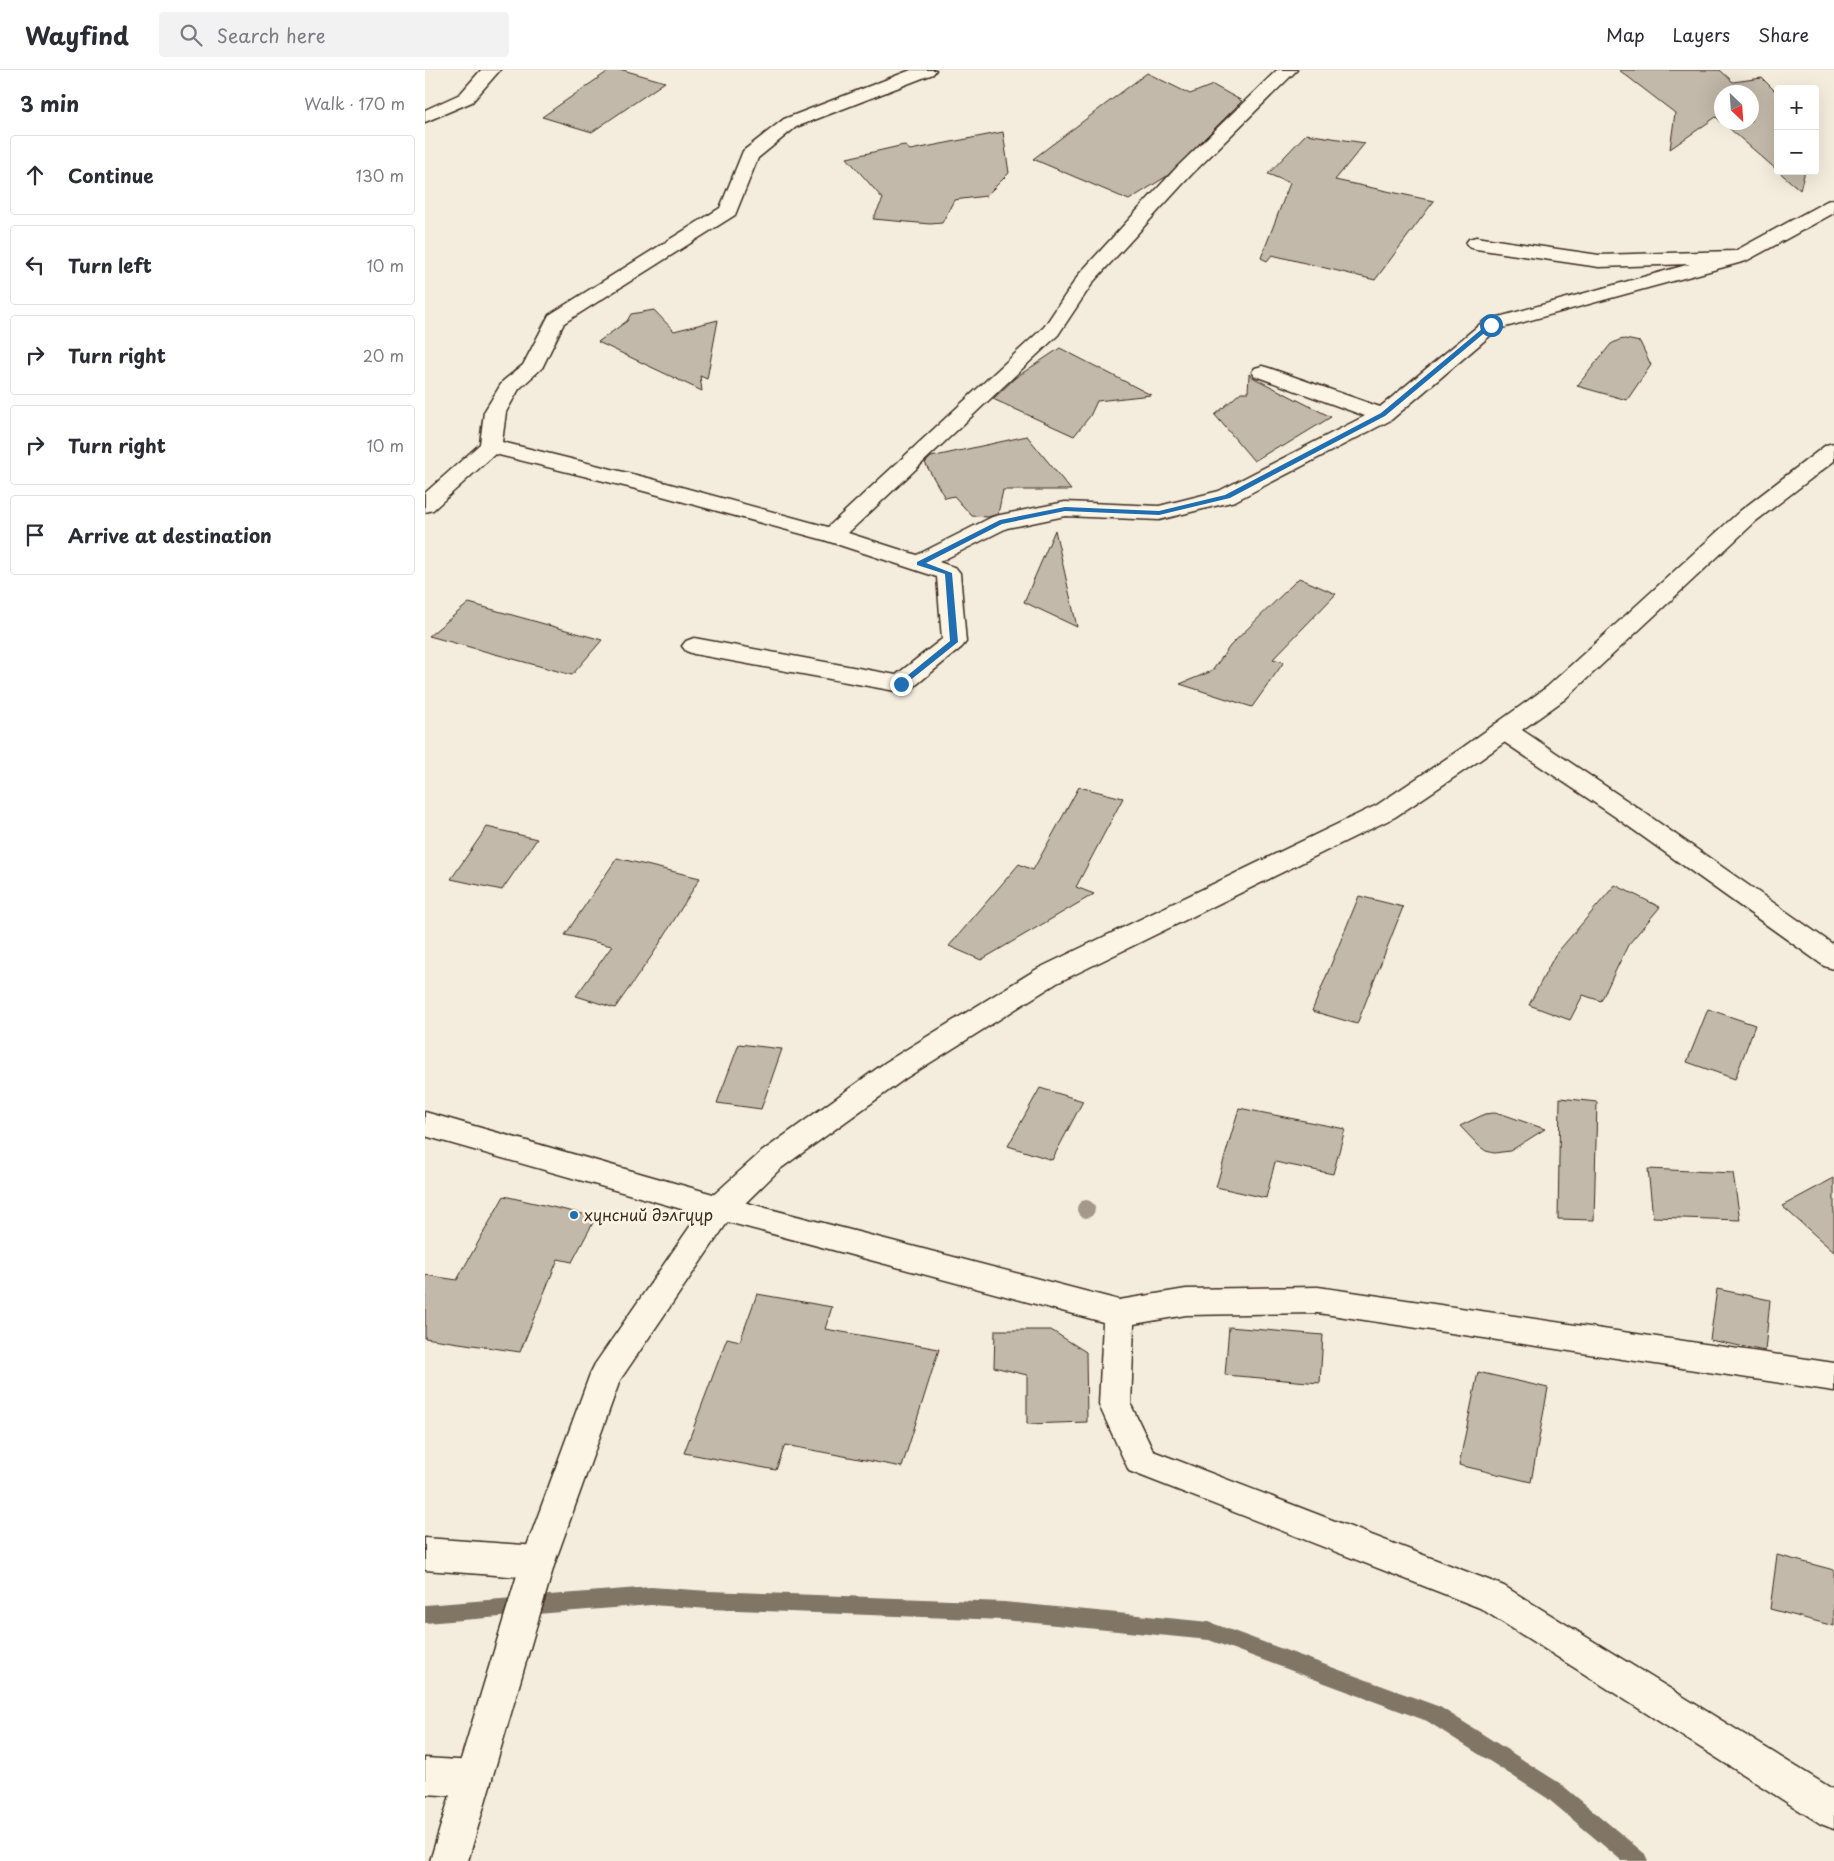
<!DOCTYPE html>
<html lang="en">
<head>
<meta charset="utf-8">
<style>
	:root { --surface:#fff; --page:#f2f2f3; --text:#2b2b33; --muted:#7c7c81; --line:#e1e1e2 }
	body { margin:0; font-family:"Playpen Sans",sans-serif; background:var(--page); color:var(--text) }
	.controls { position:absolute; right:15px; top:15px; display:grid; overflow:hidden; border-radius:5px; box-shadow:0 5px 20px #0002 }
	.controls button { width:45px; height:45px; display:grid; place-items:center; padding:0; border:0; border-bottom:1px solid var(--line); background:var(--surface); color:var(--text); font:25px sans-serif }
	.compass { position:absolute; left:1289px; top:15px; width:45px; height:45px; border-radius:50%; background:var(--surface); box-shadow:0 5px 20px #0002; rotate:155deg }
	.stop { position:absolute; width:15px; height:15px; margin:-11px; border:4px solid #1f6fb2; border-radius:50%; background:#fff }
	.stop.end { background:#1f6fb2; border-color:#fff; box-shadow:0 1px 5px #0008 }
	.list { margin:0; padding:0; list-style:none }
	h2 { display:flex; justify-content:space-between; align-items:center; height:65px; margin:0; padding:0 20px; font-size:21px }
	h2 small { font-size:16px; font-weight:400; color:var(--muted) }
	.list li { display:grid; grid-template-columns:32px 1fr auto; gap:15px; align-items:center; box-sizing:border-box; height:80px; margin:0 10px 10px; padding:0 10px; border:1px solid var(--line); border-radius:5px }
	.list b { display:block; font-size:19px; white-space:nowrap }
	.list em { font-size:16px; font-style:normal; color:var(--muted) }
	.icon { flex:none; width:28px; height:28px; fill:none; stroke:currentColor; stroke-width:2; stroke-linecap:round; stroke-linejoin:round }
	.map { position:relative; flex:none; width:1409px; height:1791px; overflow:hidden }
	header { display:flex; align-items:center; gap:30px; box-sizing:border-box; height:70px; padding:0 25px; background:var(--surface); border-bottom:1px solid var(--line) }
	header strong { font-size:24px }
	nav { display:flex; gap:28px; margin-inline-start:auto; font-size:18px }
	.search { width:350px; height:45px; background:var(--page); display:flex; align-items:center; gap:12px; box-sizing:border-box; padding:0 18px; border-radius:5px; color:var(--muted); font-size:19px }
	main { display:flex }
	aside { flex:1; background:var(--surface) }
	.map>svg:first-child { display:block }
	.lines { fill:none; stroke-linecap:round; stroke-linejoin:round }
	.stream { fill:#817466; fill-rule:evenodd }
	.building { fill:#c3b9aa; stroke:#3b2a1e }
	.minor-casing { stroke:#3b2a1e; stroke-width:3 }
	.major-casing { stroke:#3b2a1e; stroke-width:3 }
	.minor { fill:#fcf5e5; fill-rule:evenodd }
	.major { fill:#fcf5e5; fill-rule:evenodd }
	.tree { fill:#a4988a }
	.route { fill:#1f6fb2 }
	.poi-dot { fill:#1f6fb2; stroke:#fcf5e5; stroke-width:2 }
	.labels { text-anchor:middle; stroke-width:5; stroke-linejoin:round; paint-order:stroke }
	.poi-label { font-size:16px; fill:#3b2a1e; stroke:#fcf5e5; text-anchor:start }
</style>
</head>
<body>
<header>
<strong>Wayfind</strong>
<div class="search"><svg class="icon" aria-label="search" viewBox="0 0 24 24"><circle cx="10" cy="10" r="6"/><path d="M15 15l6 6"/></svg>Search here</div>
<nav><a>Map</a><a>Layers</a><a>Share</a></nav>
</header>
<main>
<aside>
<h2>3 min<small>Walk · 170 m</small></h2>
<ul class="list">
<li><svg class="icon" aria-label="ahead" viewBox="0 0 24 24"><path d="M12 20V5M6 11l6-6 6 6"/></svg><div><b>Continue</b></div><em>130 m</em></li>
<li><svg class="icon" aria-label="left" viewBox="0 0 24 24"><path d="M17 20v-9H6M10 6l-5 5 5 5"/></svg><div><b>Turn left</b></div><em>10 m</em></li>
<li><svg class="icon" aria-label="right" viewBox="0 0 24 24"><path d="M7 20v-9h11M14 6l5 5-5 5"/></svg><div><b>Turn right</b></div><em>20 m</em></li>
<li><svg class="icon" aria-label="right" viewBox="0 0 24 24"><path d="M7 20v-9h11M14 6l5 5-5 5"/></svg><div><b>Turn right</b></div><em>10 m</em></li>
<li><svg class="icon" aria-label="arrive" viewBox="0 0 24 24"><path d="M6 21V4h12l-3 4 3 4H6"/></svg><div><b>Arrive at destination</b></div></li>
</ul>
</aside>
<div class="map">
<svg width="1409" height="1791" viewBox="0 0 1409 1791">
	<rect width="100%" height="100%" fill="#f4eddd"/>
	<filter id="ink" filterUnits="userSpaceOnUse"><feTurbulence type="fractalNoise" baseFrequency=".02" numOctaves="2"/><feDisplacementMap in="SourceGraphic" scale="10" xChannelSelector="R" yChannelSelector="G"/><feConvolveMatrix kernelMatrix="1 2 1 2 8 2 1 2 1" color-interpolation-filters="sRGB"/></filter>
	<g filter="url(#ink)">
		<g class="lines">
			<!-- stream -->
			<path class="stream" d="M226,1517L284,1521L579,1532L784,1552L1015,1637L1136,1714L1220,1784L1223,1791H1197L1122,1728L1002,1651L784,1570L579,1550L284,1539L226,1535L0,1553V1535Z"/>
		</g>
		<!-- building -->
		<path class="building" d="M185,0H198L240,12L167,62L117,47Z
			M1194,0H1295L1308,12L1337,8L1353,24V101L1297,52H1326V22H1296V52L1291,47L1245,79L1250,43Z
			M722,3L765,24L788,15L817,31L742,106L704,130L608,89Z
			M578,62L584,103L561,126L529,130L517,153L505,154L448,149L458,129L422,88L479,75L485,80Z
			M881,64L940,73L910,110L1009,131L950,210L847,185L842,191L836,188L865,113L843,104Z
			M1353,101H1380L1375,120Z
			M229,240L249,261L293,250L282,309L275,306L277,321L173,272L202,251L206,244Z
			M1200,269L1215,272L1226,295L1202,330L1152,316L1186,274L1194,270Z
			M635,278L726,325L672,331L665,346L649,366L568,329L590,308Z
			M824,304L829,308L906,347L857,377L854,376L829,391L790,345L816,322H823Z
			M602,366L646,420H578L573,444L563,447L547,446L529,426L520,428L500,393L506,387Z
			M630,460L652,557L599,532Z
			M874,508L911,524L848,589L859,592L827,637L755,614L787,601L805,576Z
			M44,533L177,570L147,605L4,566Z
			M654,717L698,728L651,817L669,824L556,890L524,876L594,794L608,800Z
			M62,757L112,769L77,820L26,809Z
			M192,788L275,808L228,884L190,938L151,926L187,876L140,865Z
			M1190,815L1235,837L1203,875L1176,931L1158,925L1145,950L1104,935L1130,885Z
			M934,826L978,837L932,954L887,941Z
			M1283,939L1330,955L1310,1009L1262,992Z
			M314,974L357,979L336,1039L292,1033Z
			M615,1018L658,1031L627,1090L583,1076Z
			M1135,1028L1172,1032L1169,1150L1133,1149Z
			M814,1038L920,1059L908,1104L850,1092L841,1128L791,1117Z
			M1069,1043L1077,1044L1120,1059L1085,1081L1069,1083L1061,1081L1054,1076L1035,1056L1060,1044Z
			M1223,1099L1308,1103L1315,1150L1228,1147Z
			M1409,1108V1182L1357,1136Z
			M79,1126L171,1147L147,1192L133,1189L95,1282L0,1268V1205L32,1210Z
			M1292,1219L1345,1230L1340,1281L1285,1270Z
			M332,1224L407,1237L400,1259L514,1279L477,1397L360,1375L351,1400L259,1383L302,1268L315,1271Z
			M804,1257L898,1265L895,1313L800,1305Z
			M570,1260H626L661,1282L662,1352L602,1354V1305L569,1297Z
			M1053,1302L1123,1318L1106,1412L1034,1395Z
			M1352,1485L1409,1500V1556L1345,1539Z"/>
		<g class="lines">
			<defs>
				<path id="minor" d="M56,0H75L47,32L0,52V40L35,24Z
					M486,0H511L508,4L371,57L333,88L310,145L139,253L117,298L94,319L81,342L77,372L227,409L403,457L619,257L655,203L752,97L852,0H872L766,105L669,211L633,265L423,463L492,485L567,447L575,445L640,432L734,436L794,421L940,346L830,306L827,302L830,298L837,296L844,298L955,337L1059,251L1265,194L1174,197L1051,179L1044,177L1041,173L1044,169L1051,167L1174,185L1310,181L1402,131L1409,129V143L1321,191L1073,259L966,350L810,431L734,450L640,446L582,458L514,492L531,498L535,503L541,572L537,577L485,620L476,622L269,584L261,581L257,576L261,571L269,568L471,605L517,569L512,507L399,470L211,419L70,384L8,440L0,442V423L55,374L59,342L78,311L98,295L124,245L295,138L318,81L359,49Z
					M1079,652L1088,654L1207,734L1409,875V899L1399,896L1189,746L1070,666L1067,660L1070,654Z
					M0,1042L295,1126L694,1230L761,1219L893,1217L1409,1293V1321L893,1243L761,1245L709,1254L706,1335L728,1381L1079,1516L1409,1720V1759L1396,1754L1055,1538L704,1401L674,1335L678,1252L295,1150L0,1066Z
					M0,1468L113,1476L125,1481L130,1492L125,1503L113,1508L0,1500Z
					M0,1688L49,1691L62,1696L67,1709L62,1722L49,1727L0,1724Z"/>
				<path id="major" d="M1409,373V391L1331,451L1140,629L1055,690L970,747L632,913L481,1008L355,1099L306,1147L195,1310L130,1492L43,1791H5L96,1492L165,1304L170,1294L284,1129L335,1083L461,992L612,899L952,735L1037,678L1122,617L1315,441L1401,375Z"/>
			</defs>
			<!-- minor casing -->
			<use href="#minor" class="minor-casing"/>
			<!-- major casing -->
			<use href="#major" class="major-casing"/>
			<!-- minor -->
			<use href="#minor" class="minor"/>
			<!-- major -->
			<use href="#major" class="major"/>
		</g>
		<!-- trees -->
		<circle class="tree" cx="661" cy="1139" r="9"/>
	</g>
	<!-- route -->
	<path class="route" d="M1064,253L1069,255L960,346L805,428L734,445L640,441L577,454L501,493L527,503L533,572L478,616L472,614L525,571L520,504L492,495V492L575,450L640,437L734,441L800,425L956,343Z"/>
	<!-- markers -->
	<circle class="poi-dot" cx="149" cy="1145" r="5"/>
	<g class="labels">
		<!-- poi labels -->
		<g class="poi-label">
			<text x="159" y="1151">хүнсний дэлгүүр</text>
		</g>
	</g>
</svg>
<div class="controls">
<button>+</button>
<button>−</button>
</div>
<svg class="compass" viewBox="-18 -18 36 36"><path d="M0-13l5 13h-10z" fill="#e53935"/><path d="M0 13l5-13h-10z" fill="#7c7c81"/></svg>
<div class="stop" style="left:1066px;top:255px"></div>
<div class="stop end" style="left:476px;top:614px"></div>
</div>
</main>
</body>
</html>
